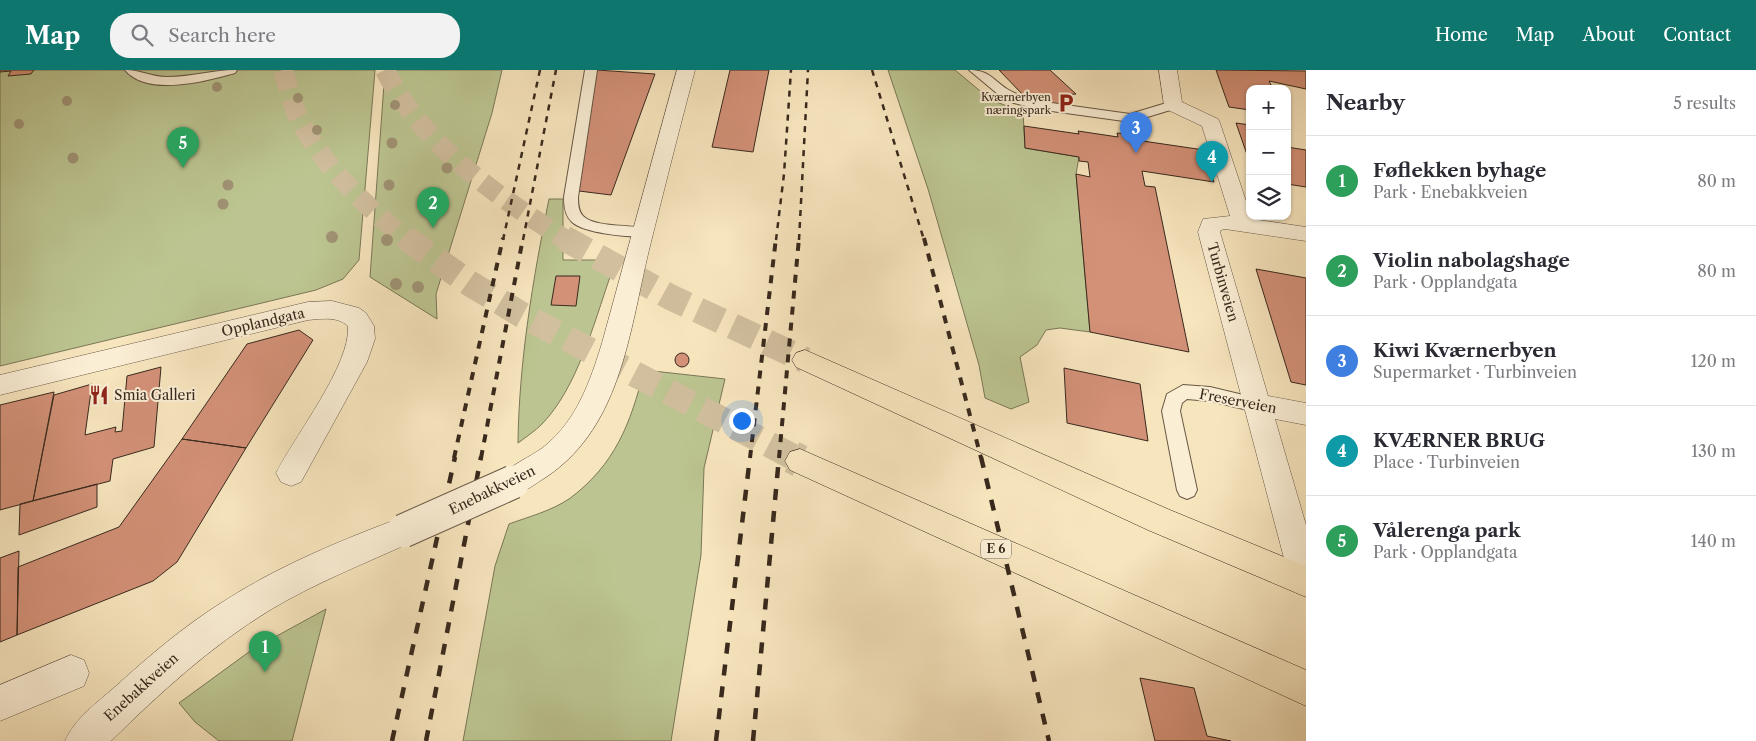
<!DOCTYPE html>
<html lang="en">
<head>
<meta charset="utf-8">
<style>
	:root { --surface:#fff; --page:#f2f2f3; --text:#2b2b33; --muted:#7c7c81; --line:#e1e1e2; --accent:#0f766e }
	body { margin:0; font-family:"Libre Caslon Text",serif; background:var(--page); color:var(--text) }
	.controls { position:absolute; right:15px; top:15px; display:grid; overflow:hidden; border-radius:10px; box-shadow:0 1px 4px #0004 }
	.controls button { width:45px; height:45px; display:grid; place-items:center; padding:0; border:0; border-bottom:1px solid var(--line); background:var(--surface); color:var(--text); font:25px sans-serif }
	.you { position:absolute; left:741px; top:350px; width:18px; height:18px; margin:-12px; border:4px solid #fff; border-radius:50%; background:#1a73e8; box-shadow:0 0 0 8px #1a73e833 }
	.badge { display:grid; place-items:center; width:32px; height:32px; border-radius:50%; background:var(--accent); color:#fff; font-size:16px; font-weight:700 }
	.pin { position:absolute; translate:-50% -41px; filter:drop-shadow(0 1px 2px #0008) }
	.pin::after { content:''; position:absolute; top:26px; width:18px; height:15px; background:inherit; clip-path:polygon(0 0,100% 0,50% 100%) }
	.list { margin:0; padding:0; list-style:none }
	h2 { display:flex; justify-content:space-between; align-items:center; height:65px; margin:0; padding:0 20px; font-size:21px }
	h2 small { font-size:16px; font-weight:400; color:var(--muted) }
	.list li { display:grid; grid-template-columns:32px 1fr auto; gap:15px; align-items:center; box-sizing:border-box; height:90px; padding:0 20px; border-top:1px solid var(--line) }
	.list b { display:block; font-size:19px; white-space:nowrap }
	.list p { margin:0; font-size:16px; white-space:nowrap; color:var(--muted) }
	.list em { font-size:16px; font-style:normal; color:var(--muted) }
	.icon { flex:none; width:28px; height:28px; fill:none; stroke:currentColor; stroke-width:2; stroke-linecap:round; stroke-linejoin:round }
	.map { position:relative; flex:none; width:1306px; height:671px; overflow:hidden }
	header { display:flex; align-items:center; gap:30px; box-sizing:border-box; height:70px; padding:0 25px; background:var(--accent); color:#fff }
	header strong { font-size:24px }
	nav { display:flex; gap:28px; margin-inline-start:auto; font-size:18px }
	.search { width:350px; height:45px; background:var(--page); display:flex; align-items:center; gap:12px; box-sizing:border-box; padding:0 18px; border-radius:20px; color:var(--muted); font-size:19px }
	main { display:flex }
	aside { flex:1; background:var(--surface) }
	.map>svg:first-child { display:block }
	.green { fill:#bcc591; stroke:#7a7757 }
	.building { fill:#d39178; stroke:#38291d }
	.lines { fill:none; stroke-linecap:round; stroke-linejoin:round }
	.trunk-tunnel-far2 { stroke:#d1bf9e; stroke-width:20; stroke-dasharray:20 10; stroke-linecap:butt }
	.trunk-tunnel-far1 { stroke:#d1bf9e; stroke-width:26; stroke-dasharray:26 12; stroke-linecap:butt }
	.trunk-tunnel { stroke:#d1bf9e; stroke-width:33; stroke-dasharray:33 16; stroke-linecap:butt }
	.service-casing { stroke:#685845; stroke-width:2 }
	.minor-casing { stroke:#685845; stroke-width:1 }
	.trunk-casing { stroke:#38291d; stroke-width:1 }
	.service { fill:#faeed5; fill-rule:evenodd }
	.minor { fill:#faeed5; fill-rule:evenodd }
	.trunk { fill:#f7e5be; fill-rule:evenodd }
	.rail-far2 { stroke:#38291d; stroke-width:2.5; stroke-dasharray:6 6; stroke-linecap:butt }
	.rail-far1 { stroke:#38291d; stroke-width:4; stroke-dasharray:8 8; stroke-linecap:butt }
	.rail { stroke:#38291d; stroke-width:4.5; stroke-dasharray:11 11; stroke-linecap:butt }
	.minor-bridge-casing { stroke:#685845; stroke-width:35; stroke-linecap:butt }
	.minor-bridge { stroke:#faeed5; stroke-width:33 }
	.tree { fill:#a09375 }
	.labels { text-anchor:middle; stroke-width:4; stroke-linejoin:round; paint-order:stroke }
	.far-poi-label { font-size:11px; fill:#38291d; stroke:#faeed5; text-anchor:end }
	.shield { fill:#faeed5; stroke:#726454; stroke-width:1 }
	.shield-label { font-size:12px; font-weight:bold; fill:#38291d }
	.street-label { font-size:14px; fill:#38291d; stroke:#faeed5 }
	.poi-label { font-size:14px; fill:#38291d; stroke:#faeed5; text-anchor:start }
</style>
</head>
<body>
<header>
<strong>Map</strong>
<div class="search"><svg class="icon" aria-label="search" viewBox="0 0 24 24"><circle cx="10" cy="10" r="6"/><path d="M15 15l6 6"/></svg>Search here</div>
<nav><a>Home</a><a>Map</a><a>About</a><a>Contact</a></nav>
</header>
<main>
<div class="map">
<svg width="1306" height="671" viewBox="0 0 1306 671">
	<rect width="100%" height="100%" fill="#f7e5be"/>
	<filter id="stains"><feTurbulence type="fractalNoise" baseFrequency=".004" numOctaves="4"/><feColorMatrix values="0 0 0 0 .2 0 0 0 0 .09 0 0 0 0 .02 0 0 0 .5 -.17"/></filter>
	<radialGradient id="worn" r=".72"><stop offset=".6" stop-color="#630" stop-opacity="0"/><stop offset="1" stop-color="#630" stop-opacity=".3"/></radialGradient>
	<!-- green -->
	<path class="green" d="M0,0H375L359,190L343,209L316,220L0,296Z
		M385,0H502L492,43L436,224L437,249L370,207Z
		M888,0H955L991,30L1023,42L1025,78L1079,87L1076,104L1090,262L1060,258L1046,260L1037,275L1020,287L1029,332L1011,339L985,328L979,295L928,119Z
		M549,129H563V190H613L610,207C594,253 577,318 542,354C535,361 526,367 518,373C519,291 533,209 549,129Z
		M644,300L725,309L704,398L701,485L671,671H463L495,496L509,454C528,447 551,441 569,429C615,395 631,353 644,300Z
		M326,539L292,671H219L195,652L179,633L253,579Z"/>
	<!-- building -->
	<path class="building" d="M0,0H34L31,4L8,6L11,1L0,2Z
		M597,0L655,4L611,125L579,121Z
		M730,0H769L753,82L712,77Z
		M999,0H1050L1076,24L1063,25L1072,33L1051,35L1046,30L1024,26Z
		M1216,0L1306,1V19L1269,11L1273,19H1250V40L1229,37Z
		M1236,53L1250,55V93Z
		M1024,56L1079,64L1078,61L1118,67L1117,63L1136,65V70L1204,80L1214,112L1142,101L1145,116L1155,117L1189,282L1090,262L1076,104L1090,107L1088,92L1079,91V87L1025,78Z
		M1287,77L1306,80V117L1287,114Z
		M1256,199L1306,208V315L1291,312Z
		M556,206H580L576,236L551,235Z
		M299,260L313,270L246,378L182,369L247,274Z
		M675 290a7 7 0 1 1 14 0a7 7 0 1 1-14 0Z
		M161,297L154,377L113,389L110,411L33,431L54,325L92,314L85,365L116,357L115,362L122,361L127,306Z
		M1064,298L1140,314L1148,371L1067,353Z
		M54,322L33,431L0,440V335Z
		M182,369L246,378L177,492L153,511L17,565L18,497L119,457Z
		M97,414V437L19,465L20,434Z
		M19,481L17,565L0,572V488Z
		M1140,608L1194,618L1207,666L1231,671H1155Z"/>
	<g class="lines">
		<!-- trunk-tunnel-far2 -->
		<path class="trunk-tunnel-far2" d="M283,0C288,16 292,36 300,51C326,99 365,135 407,170
			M385,0C422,75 497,126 566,170"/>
		<!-- trunk-tunnel-far1 -->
		<path class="trunk-tunnel-far1" d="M406,168L469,213L522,245L795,388
			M564,168L670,227L805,290"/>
		<!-- trunk-tunnel -->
		<path class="trunk-tunnel" d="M792,387L800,391"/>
		<defs>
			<path id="service" d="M125,0C140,0 152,7 167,7C191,7 213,0 237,0L235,3C207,11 147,27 125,0Z
				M585,0H597L578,127C578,133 578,141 583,146C595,158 631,154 648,159L651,162L648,165C634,169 583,163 572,152C565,146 564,136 564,127Z
				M969,0C989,0 992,9 1007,19C1017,25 1027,28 1037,31L1130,44L1173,31L1179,35L1177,38L1131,52L1037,39L1014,33L999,25Z
				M1183,315L1210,317L1256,328L1263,330L1265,335L1263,340L1256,342L1210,331L1187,329L1182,333L1180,341L1197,420L1194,426L1187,429L1180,426L1177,420L1162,341L1167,324Z"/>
			<path id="minor" d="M677,0H695C679,60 664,120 649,180C629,263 621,362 540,411C526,420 519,427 502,421L498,412C506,395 531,388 546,375C577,349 590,312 602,273Z
				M1159,0H1177L1182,32L1218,49L1220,53L1252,149L1306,157V171L1225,159L1221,160L1220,162L1268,326L1306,333V355L1275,349L1306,455V526L1294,522L1290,511L1198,162L1203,149L1230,146L1202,56L1166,39L1164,35Z
				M332,231L359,238L366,243L374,256L375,269L367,292L301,412L291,416L281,412L276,403C295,366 351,294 348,256C337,246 322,249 308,250L0,325V305L308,232Z
				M403,447L414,451L419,461L414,471C366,493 315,513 270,540C211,576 160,623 111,671H65C75,648 98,632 116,616C149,586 183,557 221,533C276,497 341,470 403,447Z
				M71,585L84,590L89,603L84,616L0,651V615Z"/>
			<path id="trunk" d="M805,280L1170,440L1306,496V527L1148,460L796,297L792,290L796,283Z
				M800,379L1306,600V636L790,400L785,391L790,382Z"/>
		</defs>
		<!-- service casing -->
		<use href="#service" class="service-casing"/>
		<!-- minor casing -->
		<use href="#minor" class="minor-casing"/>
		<!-- trunk casing -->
		<use href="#trunk" class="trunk-casing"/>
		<!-- service -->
		<use href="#service" class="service"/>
		<!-- minor -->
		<use href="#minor" class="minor"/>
		<!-- trunk -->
		<use href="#trunk" class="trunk"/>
		<!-- rail-far2 -->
		<path class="rail-far2" d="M872,0L924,170
			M503,170L540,0
			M523,170L556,0
			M776,170L784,104L791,0
			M799,170L808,0"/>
		<!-- rail-far1 -->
		<path class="rail-far1" d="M924,168L981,388
			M454,388L503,168
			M481,388L523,168
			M750,388L776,168
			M779,388L799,168"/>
		<!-- rail -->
		<path class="rail" d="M981,387L1049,671
			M392,671L455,387
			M426,671L481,387
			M716,671L750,387
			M753,671L779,387"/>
		<defs>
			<path id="minor-bridge" d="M403,461L513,412"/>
		</defs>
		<!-- minor-bridge casing -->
		<use href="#minor-bridge" class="minor-bridge-casing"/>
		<!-- minor-bridge -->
		<use href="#minor-bridge" class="minor-bridge"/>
	</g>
	<!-- trees -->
	<g class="tree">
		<circle cx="217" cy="17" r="5"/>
		<circle cx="298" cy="28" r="5"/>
		<circle cx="67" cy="31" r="5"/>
		<circle cx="395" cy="35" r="5"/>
		<circle cx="19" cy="54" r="5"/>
		<circle cx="317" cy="60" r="5"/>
		<circle cx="392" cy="73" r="5.5"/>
		<circle cx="73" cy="88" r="5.5"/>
		<circle cx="447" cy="98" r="5.5"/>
		<circle cx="228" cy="115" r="5.5"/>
		<circle cx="389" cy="115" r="5.5"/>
		<circle cx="223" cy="134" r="5.5"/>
		<circle cx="332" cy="167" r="6"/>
		<circle cx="387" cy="170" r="6"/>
		<circle cx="396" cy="214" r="6"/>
		<circle cx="418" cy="217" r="6"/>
	</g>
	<!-- icons -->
	<defs>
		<symbol id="parking-bare" viewBox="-9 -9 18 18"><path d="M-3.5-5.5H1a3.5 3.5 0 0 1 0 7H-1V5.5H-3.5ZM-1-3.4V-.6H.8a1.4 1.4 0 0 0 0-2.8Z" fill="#8f2418" stroke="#faeed5" stroke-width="2.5" paint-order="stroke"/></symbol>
		<symbol id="restaurant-bare" viewBox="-9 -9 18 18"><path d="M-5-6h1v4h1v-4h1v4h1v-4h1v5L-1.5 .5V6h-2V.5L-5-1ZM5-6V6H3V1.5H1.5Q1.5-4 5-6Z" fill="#8f2418" stroke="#faeed5" stroke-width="2.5" paint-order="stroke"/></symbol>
	</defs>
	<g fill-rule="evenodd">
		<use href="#parking-bare" x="1052" y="19" width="28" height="28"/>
		<use href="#restaurant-bare" x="85" y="311" width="28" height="28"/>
	</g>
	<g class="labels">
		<!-- far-poi labels -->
		<g class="far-poi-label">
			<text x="1051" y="31">Kværnerbyen<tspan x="1051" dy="13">næringspark</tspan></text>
		</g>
		<!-- shield labels -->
		<rect class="shield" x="981" y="469.5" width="30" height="19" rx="4"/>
		<g class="shield-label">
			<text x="996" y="483">E 6</text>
		</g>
		<!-- street labels -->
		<g class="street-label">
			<text transform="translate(1223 212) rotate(74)" y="5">Turbinveien</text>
			<text transform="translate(263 252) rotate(-13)" y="5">Opplandgata</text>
			<text transform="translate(1238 331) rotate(11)" y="5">Freserveien</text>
			<text transform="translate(492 420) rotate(-26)" y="5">Enebakkveien</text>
			<text transform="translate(141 617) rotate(-42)" y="5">Enebakkveien</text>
		</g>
		<!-- poi labels -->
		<g class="poi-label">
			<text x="114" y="330">Smia Galleri</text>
		</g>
	</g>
	<rect width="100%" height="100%" filter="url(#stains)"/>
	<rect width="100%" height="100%" fill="url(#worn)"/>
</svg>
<div class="controls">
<button>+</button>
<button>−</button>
<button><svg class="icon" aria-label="layers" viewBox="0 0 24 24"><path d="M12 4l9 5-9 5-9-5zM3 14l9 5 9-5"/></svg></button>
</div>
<div class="you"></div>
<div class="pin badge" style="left:265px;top:602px;background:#2e9e5b">1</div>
<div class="pin badge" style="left:433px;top:158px;background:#2e9e5b">2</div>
<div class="pin badge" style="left:1136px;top:83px;background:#3f7fe0">3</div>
<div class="pin badge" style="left:1212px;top:112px;background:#0f9aa8">4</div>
<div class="pin badge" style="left:183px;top:98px;background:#2e9e5b">5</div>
</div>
<aside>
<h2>Nearby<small>5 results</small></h2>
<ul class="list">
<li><span class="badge" style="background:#2e9e5b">1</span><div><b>Føflekken byhage</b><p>Park · Enebakkveien</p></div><em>80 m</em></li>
<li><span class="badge" style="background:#2e9e5b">2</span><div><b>Violin nabolagshage</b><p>Park · Opplandgata</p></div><em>80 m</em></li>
<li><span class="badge" style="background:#3f7fe0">3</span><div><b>Kiwi Kværnerbyen</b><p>Supermarket · Turbinveien</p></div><em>120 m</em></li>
<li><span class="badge" style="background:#0f9aa8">4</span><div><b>KVÆRNER BRUG</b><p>Place · Turbinveien</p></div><em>130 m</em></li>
<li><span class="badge" style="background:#2e9e5b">5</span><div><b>Vålerenga park</b><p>Park · Opplandgata</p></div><em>140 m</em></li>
</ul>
</aside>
</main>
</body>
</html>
